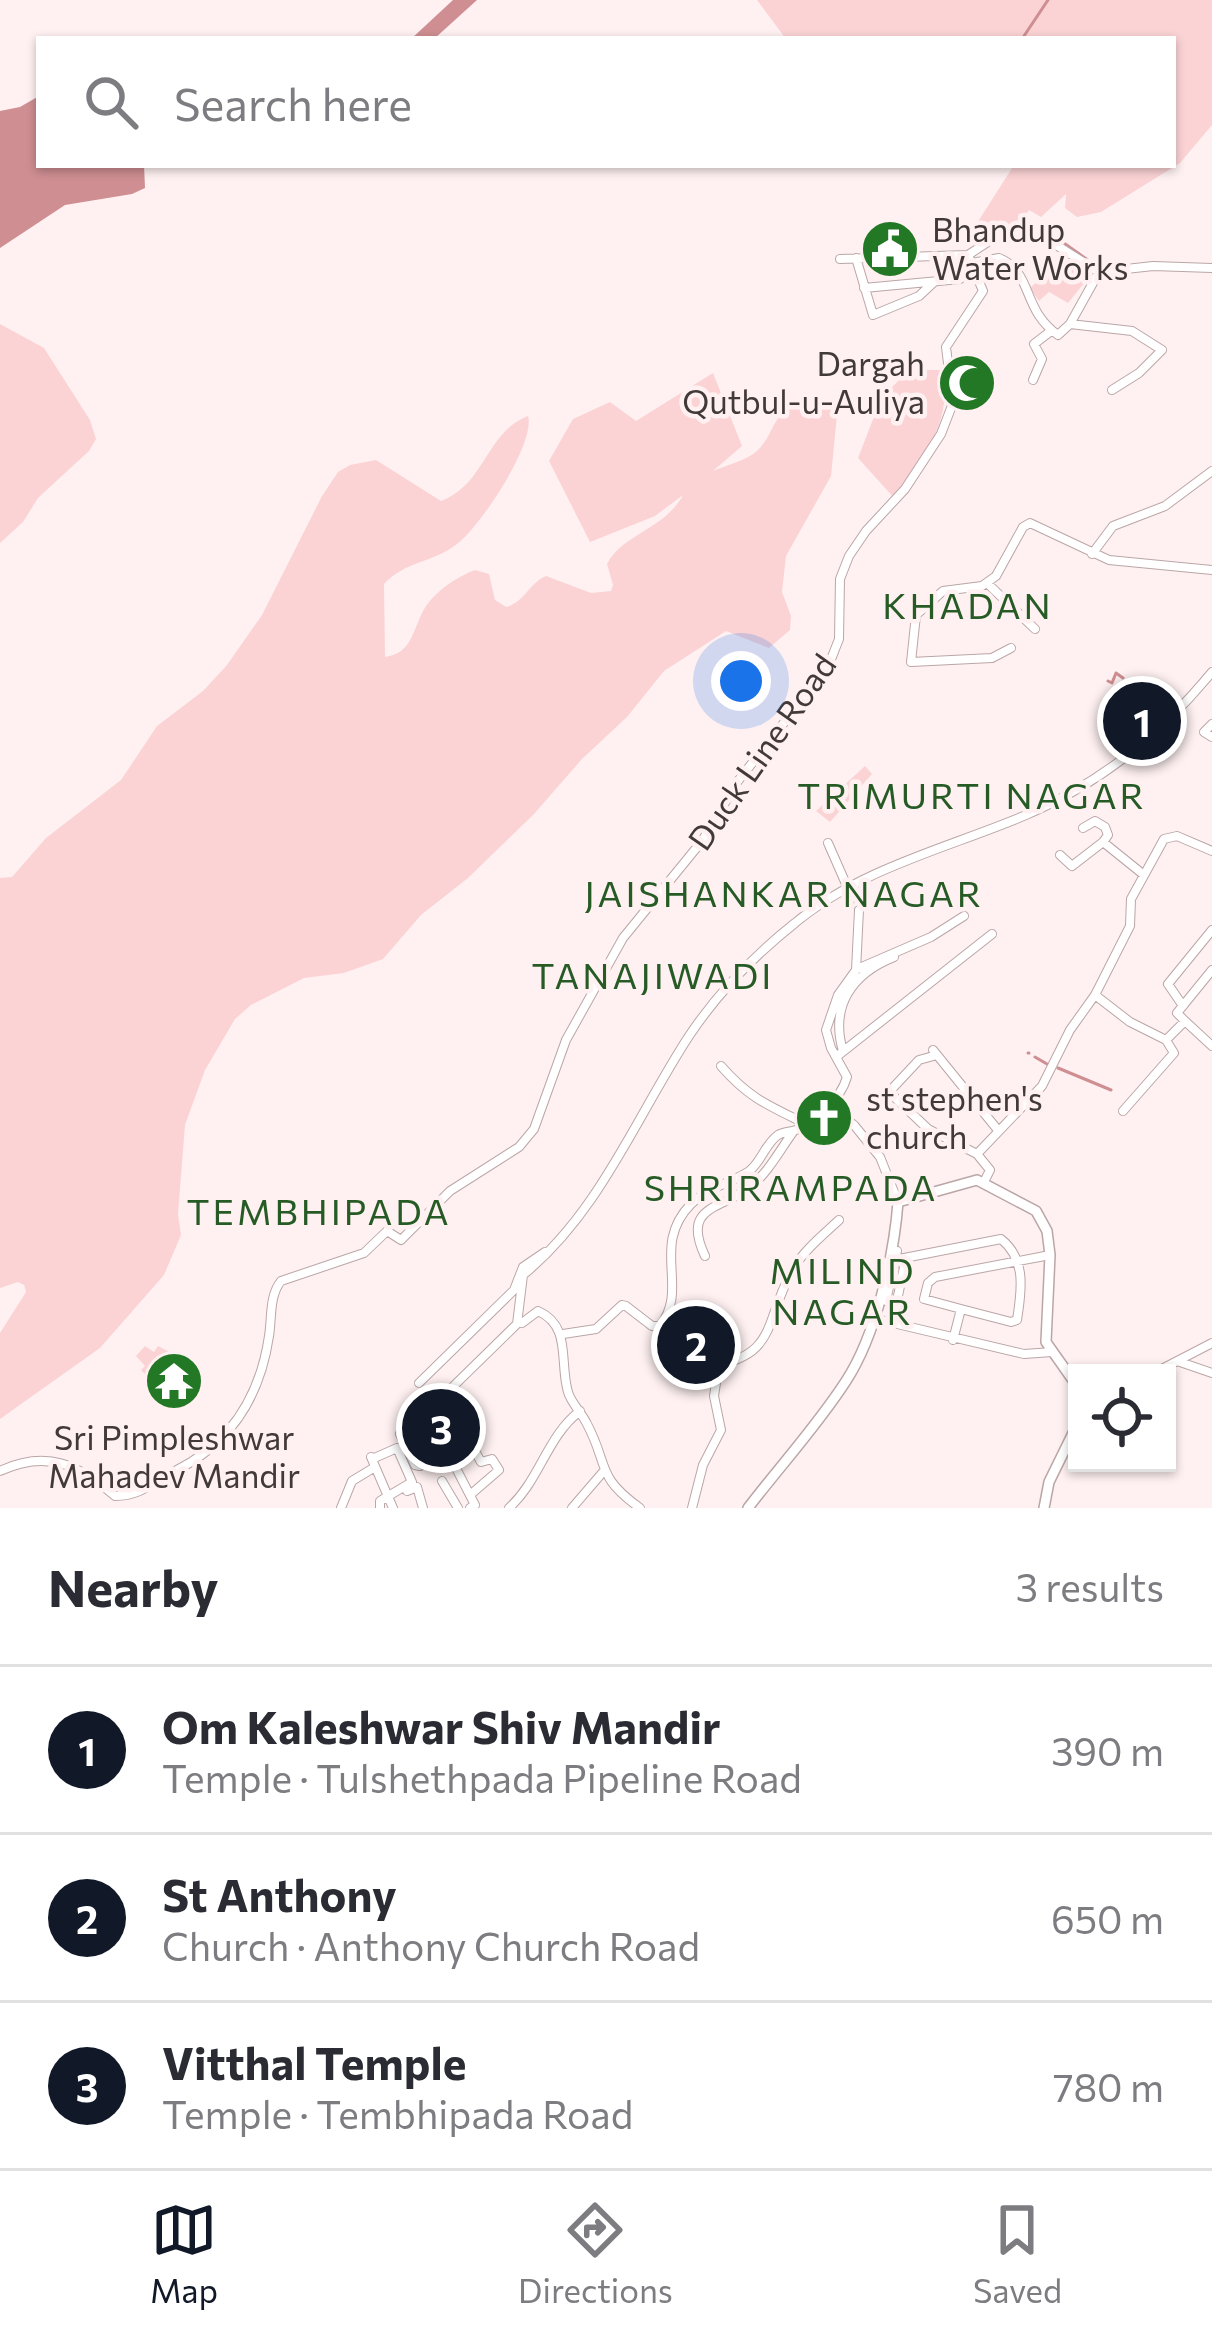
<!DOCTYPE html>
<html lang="en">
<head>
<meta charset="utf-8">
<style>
	:root { --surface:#fff; --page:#f2f2f3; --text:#2b2b33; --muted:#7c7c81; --line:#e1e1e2; --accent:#111827 }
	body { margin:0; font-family:Commissioner,sans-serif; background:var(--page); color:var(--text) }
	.controls { position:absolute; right:36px; bottom:36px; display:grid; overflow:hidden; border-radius:0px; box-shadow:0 3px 9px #0004 }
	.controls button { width:108px; height:108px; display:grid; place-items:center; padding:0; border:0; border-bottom:3px solid var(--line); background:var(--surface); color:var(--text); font:60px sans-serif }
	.you { position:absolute; left:741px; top:681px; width:42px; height:42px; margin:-30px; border:9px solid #fff; border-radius:50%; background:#1a73e8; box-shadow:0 0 0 18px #1a73e833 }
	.badge { display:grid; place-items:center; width:78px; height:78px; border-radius:50%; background:var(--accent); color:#fff; font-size:39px; font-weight:700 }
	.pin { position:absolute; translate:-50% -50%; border:6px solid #fff; box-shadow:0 3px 12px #0006 }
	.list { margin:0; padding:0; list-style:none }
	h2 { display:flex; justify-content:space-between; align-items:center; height:156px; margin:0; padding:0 48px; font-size:51px }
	h2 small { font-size:39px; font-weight:400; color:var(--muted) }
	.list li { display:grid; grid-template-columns:78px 1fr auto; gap:36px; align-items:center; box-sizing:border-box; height:168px; padding:0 48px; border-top:3px solid var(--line) }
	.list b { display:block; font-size:45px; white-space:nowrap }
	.list p { margin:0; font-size:39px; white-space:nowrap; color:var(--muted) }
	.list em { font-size:39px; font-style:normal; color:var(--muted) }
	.icon { flex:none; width:66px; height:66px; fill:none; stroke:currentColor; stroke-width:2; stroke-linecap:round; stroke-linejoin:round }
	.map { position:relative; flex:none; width:1212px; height:1508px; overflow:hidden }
	.search { position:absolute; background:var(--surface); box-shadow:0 3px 9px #0004; left:36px; right:36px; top:36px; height:132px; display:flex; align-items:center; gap:30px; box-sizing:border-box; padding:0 42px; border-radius:0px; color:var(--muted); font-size:45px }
	.sheet { height:660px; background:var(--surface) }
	nav { display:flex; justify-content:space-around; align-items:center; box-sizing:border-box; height:168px; border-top:3px solid var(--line); background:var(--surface); font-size:33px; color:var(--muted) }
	nav a { display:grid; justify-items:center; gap:6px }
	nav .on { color:var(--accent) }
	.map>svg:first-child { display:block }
	.green { fill:#fbd3d5 }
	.water { fill:#cf8e92 }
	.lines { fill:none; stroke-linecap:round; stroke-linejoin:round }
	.stream { stroke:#cf8e92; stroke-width:3 }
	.minor-tunnel { stroke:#d9cccc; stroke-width:8; stroke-dasharray:8 4; stroke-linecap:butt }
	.minor-casing { stroke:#bba6a7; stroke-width:10 }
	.tertiary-casing { stroke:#bba6a7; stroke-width:12 }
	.minor { stroke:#fff; stroke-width:8 }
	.tertiary { stroke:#fff; stroke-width:9 }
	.labels { text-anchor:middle; stroke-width:9; stroke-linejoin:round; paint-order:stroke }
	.poi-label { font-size:33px; fill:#423939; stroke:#fff1f1; text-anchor:start }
	.street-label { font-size:33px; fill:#423939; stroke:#fff1f1 }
	.neighbourhood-label { font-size:36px; letter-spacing:3px; fill:#275b26; stroke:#fff1f1 }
</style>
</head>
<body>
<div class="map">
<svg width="1212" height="1508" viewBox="0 0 1212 1508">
	<rect width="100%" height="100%" fill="#fff1f1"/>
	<!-- green -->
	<path class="green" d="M757,0H1212V125L1180,163L1101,212L1077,217L1065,208L1066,194L1041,217L1029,210L1022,221L965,242L1014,165H1173V39H786Z
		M1062,260L1081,273L1085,282L1068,303L1049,292L1039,301L1030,288Z
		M0,324L44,348L90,420L96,439L89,451L38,498L23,522L0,543Z
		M917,370H944C950,430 925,451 895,499L858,458C872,425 881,383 917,370Z
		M713,373L742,446L713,471C725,466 747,460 757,451C778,431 771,403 812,405C825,406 830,407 837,415L831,476L786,556L782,592L791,616L790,630L769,648L726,631L664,671L627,717L582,759L534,814L468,878L421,915L383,959L344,973L304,978L251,1005L235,1019L205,1070L185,1125L178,1214L181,1235L164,1275L100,1348L0,1419V1333L26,1292L24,1285L18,1282L0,1288V878L12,877L46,838L121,780L157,726L203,691L227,665L262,615L322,496L338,472L350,465L376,460L441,501C485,485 486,432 528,416C536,443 480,527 457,544C433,563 405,561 384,584L385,657C414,653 412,628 426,606C438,589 457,577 475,570L489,574L495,600L506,607C525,602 528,584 546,576L591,593L611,591L613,585L607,564C622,534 664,530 683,495L655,516L590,542L549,461L573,419L610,402L636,421Z
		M865,766L872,774L830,822L816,811Z
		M145,1346L154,1352L158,1346L188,1362L178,1378L170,1373L155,1389L150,1385L152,1381L141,1370L145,1366L136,1356Z"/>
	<!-- water -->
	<path class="water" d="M453,0H477L434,39H411Z
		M39,96V165H144L145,188L132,194L65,205L0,248V111L20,107Z"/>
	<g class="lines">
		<!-- stream -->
		<path class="stream" d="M1022,39L1048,0
			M1044,229L1092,263L1112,264
			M1108,681L1112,683L1116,673L1123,678
			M1028,1053H1029
			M1035,1057L1047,1064
			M1058,1068L1111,1090"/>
		<!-- minor-tunnel -->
		<path class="minor-tunnel" d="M846,885L859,910"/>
		<defs>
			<path id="minor" d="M968,255L997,236L1028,233L1045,238L1099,272L1153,266L1212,268
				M856,258L873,315L919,296L934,282
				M840,259L968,255
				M972,263L999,258C1034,273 1021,309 1058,335L1070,324L1099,272
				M864,288L960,279
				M1070,324L1132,331L1162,350L1139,373L1112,390
				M1033,380L1042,359L1034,344L1051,331
				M1092,554L1113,526L1165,506L1212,471
				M987,583L1035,629
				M1011,648L992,658L911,662L916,615L943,591L982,586L996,576L1023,527L1030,523L1109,560L1212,570
				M1212,724L1204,732L1212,737
				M1083,828L1095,821L1105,827L1108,835L1103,842
				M828,843L846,884
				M1060,855L1072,866L1103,842L1144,875
				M857,969L931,937L964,916
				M1095,995L1130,1022L1166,1040L1185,1021L1212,1046
				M1183,1006L1168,984L1212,930
				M1185,1021L1177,1013L1212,970
				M933,1050L997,1129
				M843,1051C830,1007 851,974 894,957
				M937,1055L919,1060L889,1092L928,1129L977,1154
				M836,1057L992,934
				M721,1066C748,1097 767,1105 804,1123
				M830,1107L854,1125L880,1157L898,1202
				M1123,1111L1174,1053L1166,1040
				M984,1182L990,1170L977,1154L1042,1086L1070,1030L1095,995L1130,926L1131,899L1164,839L1177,836L1212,851
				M705,1256C681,1205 721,1210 750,1187C768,1173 780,1150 793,1132
				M889,1261L1001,1239C1026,1259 1022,1289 1017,1320L1011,1322L961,1309L953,1340
				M896,1305L886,1301L897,1251
				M961,1309L924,1299L928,1283L935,1277L1050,1255
				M872,1318L1024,1354L1052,1352
				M522,1323L538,1311C572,1326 559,1362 568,1392C571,1403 582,1413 587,1424C609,1465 595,1476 640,1508
				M892,1324L906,1258
				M660,1326C690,1288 650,1246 691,1204C708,1187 729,1184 748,1172C761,1163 765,1144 778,1135C783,1132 790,1132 796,1130C817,1119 840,1101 847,1077L831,1048L826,1030L838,995L856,970L859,910
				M563,1334L596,1329L622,1305L626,1306L652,1326H660L706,1368C780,1355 762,1324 793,1269C804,1250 824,1234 839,1220
				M1180,1362L1212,1373
				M1154,1373L1212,1343
				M419,1383L514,1290L523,1267L545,1252
				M428,1417L400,1434L415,1465L420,1466L445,1449
				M420,1421L438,1453
				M449,1456L471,1444L481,1462L492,1459L499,1470L470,1495
				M371,1457L393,1508
				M372,1459L397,1448L412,1482L380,1501V1508
				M0,1471C47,1449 79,1465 115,1496C141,1496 153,1482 175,1471C230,1444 260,1397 269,1336C272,1318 269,1296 281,1281L364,1253L387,1231L401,1240L450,1191L519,1147L534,1129L566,1040L623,938L702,841L738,781L828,667L839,639L840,579L849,556L866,531L905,489L941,434L953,403L946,347L983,291L968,255
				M442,1481L458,1508
				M407,1491L417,1487L423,1508
				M341,1508L352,1481L375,1467
				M470,1508L475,1505L427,1412L517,1324L523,1275C600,1212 636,1117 689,1036C717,994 756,954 795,923C861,868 948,848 1026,815C1101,783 1160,735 1212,672
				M509,1508C540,1480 547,1436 580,1411
				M572,1508L603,1472
				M692,1508L703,1465L721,1430L714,1396L716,1383L706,1368"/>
			<path id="tertiary" d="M748,1508C780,1466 817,1426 846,1381C876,1335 894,1256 898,1202L977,1180L1036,1211L1047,1231L1050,1255L1046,1342L1077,1386
				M1044,1508L1049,1482L1077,1425"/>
		</defs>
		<!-- minor casing -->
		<use href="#minor" class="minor-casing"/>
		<!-- tertiary casing -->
		<use href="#tertiary" class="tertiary-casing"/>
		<!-- minor -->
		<use href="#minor" class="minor"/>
		<!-- tertiary -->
		<use href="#tertiary" class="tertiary"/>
	</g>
	<!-- icons -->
	<defs>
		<symbol id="civic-disc" viewBox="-11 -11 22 22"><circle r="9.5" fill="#227824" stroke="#fff1f1"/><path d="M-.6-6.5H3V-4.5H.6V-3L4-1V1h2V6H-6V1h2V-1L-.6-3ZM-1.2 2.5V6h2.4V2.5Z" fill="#fff"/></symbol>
		<symbol id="mosque-disc" viewBox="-11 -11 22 22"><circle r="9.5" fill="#227824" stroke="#fff1f1"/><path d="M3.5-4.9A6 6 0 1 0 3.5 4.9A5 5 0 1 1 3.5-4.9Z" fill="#fff"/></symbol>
		<symbol id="church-disc" viewBox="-11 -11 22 22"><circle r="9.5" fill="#227824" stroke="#fff1f1"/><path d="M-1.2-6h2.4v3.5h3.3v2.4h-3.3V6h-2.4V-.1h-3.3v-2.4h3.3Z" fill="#fff"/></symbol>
		<symbol id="temple-disc" viewBox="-11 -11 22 22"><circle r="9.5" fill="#227824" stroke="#fff1f1"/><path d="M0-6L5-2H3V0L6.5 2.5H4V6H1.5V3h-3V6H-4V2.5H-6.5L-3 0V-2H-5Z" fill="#fff"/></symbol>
	</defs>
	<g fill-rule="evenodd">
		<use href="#civic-disc" x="857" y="216" width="66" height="66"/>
		<use href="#mosque-disc" x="934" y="350" width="66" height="66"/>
		<use href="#church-disc" x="791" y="1085" width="66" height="66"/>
		<use href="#temple-disc" x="141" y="1348" width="66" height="66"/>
	</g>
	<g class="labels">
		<!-- poi labels -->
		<g class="poi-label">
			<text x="932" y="242">Bhandup<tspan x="932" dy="38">Water Works</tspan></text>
			<text x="925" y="376" text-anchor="end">Dargah<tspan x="925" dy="38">Qutbul-u-Auliya</tspan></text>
			<text x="866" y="1111">st stephen's<tspan x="866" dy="38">church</tspan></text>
			<text x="174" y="1450" text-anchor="middle">Sri Pimpleshwar<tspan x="174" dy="38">Mahadev Mandir</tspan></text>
		</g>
		<!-- street labels -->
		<g class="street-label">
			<text transform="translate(762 752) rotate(-55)" y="12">Duck Line Road</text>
		</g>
		<!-- neighbourhood labels -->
		<g class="neighbourhood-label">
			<text x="968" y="619">KHADAN</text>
			<text x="972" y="809">TRIMURTI NAGAR</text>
			<text x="784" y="907">JAISHANKAR NAGAR</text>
			<text x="653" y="989">TANAJIWADI</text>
			<text x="791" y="1201">SHRIRAMPADA</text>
			<text x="319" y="1225">TEMBHIPADA</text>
			<text x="843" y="1284">MILIND<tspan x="843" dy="41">NAGAR</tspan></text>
		</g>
	</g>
</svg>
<div class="controls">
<button><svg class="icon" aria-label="locate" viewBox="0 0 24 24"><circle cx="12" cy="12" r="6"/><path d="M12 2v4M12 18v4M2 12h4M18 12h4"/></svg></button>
</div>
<div class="you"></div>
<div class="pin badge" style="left:1142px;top:721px">1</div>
<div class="pin badge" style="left:696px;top:1345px">2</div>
<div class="pin badge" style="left:441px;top:1428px">3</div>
<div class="search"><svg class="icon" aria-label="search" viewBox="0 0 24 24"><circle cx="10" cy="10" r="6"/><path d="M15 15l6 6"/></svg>Search here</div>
</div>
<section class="sheet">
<h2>Nearby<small>3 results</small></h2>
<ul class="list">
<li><span class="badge">1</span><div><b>Om Kaleshwar Shiv Mandir</b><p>Temple · Tulshethpada Pipeline Road</p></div><em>390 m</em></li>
<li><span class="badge">2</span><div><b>St Anthony</b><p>Church · Anthony Church Road</p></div><em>650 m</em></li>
<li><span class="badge">3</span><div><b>Vitthal Temple</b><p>Temple · Tembhipada Road</p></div><em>780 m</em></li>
</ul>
</section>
<nav>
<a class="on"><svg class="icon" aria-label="map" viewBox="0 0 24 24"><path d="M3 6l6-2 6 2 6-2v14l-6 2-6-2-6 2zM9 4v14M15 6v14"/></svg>Map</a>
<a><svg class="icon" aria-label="directions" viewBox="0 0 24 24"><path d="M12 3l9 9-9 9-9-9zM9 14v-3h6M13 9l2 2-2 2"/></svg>Directions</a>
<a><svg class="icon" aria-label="saved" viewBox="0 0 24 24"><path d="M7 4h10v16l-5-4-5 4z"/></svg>Saved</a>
</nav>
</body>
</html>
